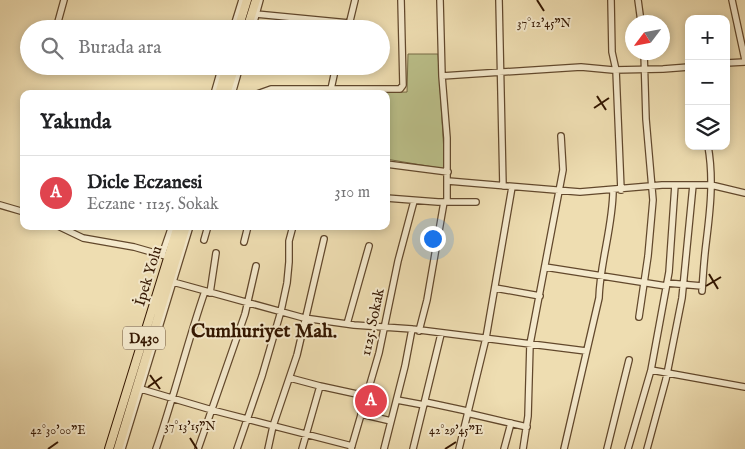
<!DOCTYPE html>
<html lang="tr">
<head>
<meta charset="utf-8">
<style>
	:root { --surface:#fff; --page:#f2f2f2; --text:#202124; --muted:#757577; --line:#e0e0e0; --accent:#8f2418 }
	body { margin:0; font-family:"IM FELL English",serif; background:var(--page); color:var(--text) }
	.controls { position:absolute; right:15px; top:15px; display:grid; overflow:hidden; border-radius:10px; box-shadow:0 2px 8px #0003 }
	.controls button { width:45px; height:45px; display:grid; place-items:center; padding:0; border:0; border-bottom:1px solid var(--line); background:var(--surface); color:var(--text); font:25px sans-serif }
	.compass { position:absolute; left:625px; top:15px; width:45px; height:45px; border-radius:50%; background:var(--surface); box-shadow:0 2px 8px #0003; rotate:238deg }
	.you { position:absolute; left:432px; top:238px; width:18px; height:18px; margin:-12px; border:4px solid #fff; border-radius:50%; background:#1a73e8; box-shadow:0 0 0 8px #1a73e833 }
	.badge { display:grid; place-items:center; width:32px; height:32px; border-radius:50%; background:var(--accent); color:#fff; font-size:16px; font-weight:700 }
	.pin { position:absolute; translate:-50% -50%; border:2px solid #fff; box-shadow:0 1px 5px #0006 }
	.list { margin:0; padding:0; list-style:none }
	h2 { display:flex; justify-content:space-between; align-items:center; height:65px; margin:0; padding:0 20px; font-size:21px }
	h2 small { font-size:16px; font-weight:400; color:var(--muted) }
	.list li { display:grid; grid-template-columns:32px 1fr auto; gap:15px; align-items:center; box-sizing:border-box; height:75px; padding:0 20px; border-top:1px solid var(--line) }
	.list b { display:block; font-size:19px; white-space:nowrap }
	.list p { margin:0; font-size:16px; white-space:nowrap; color:var(--muted) }
	.list em { font-size:16px; font-style:normal; color:var(--muted) }
	.icon { flex:none; width:28px; height:28px; fill:none; stroke:currentColor; stroke-width:2; stroke-linecap:round; stroke-linejoin:round }
	.map { position:relative; flex:none; width:745px; height:449px; overflow:hidden }
	.search { position:absolute; background:var(--surface); box-shadow:0 2px 8px #0003; left:20px; top:20px; width:370px; height:55px; display:flex; align-items:center; gap:12px; box-sizing:border-box; padding:0 18px; border-radius:28px; color:var(--muted); font-size:19px }
	.panel { position:absolute; background:var(--surface); box-shadow:0 2px 8px #0003; left:20px; top:90px; width:370px; height:140px; border-radius:10px }
	.map>svg:first-child { display:block }
	.green { fill:#bbc08a; stroke:#776b45 }
	.lines { fill:none; stroke-linecap:round; stroke-linejoin:round }
	.minor-casing { stroke:#62482c; stroke-width:8 }
	.highway-casing { stroke:#331600; stroke-width:10 }
	.minor { stroke:#f4e9cc; stroke-width:5.5 }
	.highway { stroke:#eeddb1; stroke-width:8 }
	.ticks { fill:none; stroke:#331600; stroke-width:2 }
	.labels { text-anchor:middle; stroke-width:4; stroke-linejoin:round; paint-order:stroke }
	.shield { fill:#f4e9cc; stroke:#6d553d; stroke-width:1 }
	.shield-label { font-size:14px; font-weight:bold; fill:#331600 }
	.street-label { font-size:15px; fill:#331600; stroke:#f4e9cc }
	.district-label { font-size:20px; font-weight:bold; fill:#331600; stroke:#f4e9cc }
	.ticks-label { font-size:12px; text-anchor:middle; fill:#331600; stroke:#f4e9cc; stroke-width:4; stroke-linejoin:round; paint-order:stroke }
</style>
</head>
<body>
<div class="map">
<svg width="745" height="449" viewBox="0 0 745 449">
	<rect width="100%" height="100%" fill="#eeddb1"/>
	<filter id="stains"><feTurbulence type="fractalNoise" baseFrequency=".004" numOctaves="4"/><feColorMatrix values="0 0 0 0 .2 0 0 0 0 .09 0 0 0 0 .02 0 0 0 .5 -.17"/></filter>
	<radialGradient id="worn" r=".72"><stop offset=".6" stop-color="#630" stop-opacity="0"/><stop offset="1" stop-color="#630" stop-opacity=".3"/></radialGradient>
	<!-- green -->
	<path class="green" d="M408,54H438L445,169L386,159V94L374,93L407,92Z"/>
	<g class="lines">
		<defs>
			<path id="minor" d="M440,0L442,76L447,138V202
				M499,0L503,186
				M611,0L612,52L616,70L621,190
				M638,0L641,22
				M732,0L745,60
				M256,14L349,23
				M56,29L64,0
				M233,29L242,0
				M252,29L260,0
				M348,29L355,0
				M726,63L745,62
				M442,76L581,67L613,70L663,69L689,67
				M331,89L336,66
				M214,94L222,66
				M232,94L240,66
				M257,94L271,89H400L403,85L401,0
				M386,164L448,172
				M448,181L580,192L662,185H711L745,193
				M386,198L438,202H476
				M0,205L24,212
				M58,226L83,238L134,247L169,257
				M204,240L208,226
				M244,242L248,226
				M162,255L172,226
				M545,267L666,286
				M173,282L304,318L354,325L412,329L586,351
				M667,283L702,286
				M495,288L540,296
				M702,291C703,276 704,260 706,244C710,212 714,179 708,146
				M210,293L216,253
				M639,317L648,256L653,200L646,119L644,52
				M347,324L369,246
				M419,331L427,300L444,202
				M651,370L745,387
				M290,378L320,386
				M141,389L212,410L352,446
				M397,400L424,405
				M425,402L467,411
				M467,413L527,427
				M361,414L391,421
				M122,449L190,226
				M156,449C174,397 187,343 205,291
				M198,449L245,314L256,266
				M237,449L262,376L281,311L287,283L289,262V241L293,226
				M268,449L273,426L297,355L324,239
				M302,449L320,386L366,396
				M351,449L379,353L398,261L414,201
				M384,449L405,366L412,329
				M413,449L441,334
				M459,449L486,338L512,187
				M504,449L511,423
				M523,449L528,416L530,344L563,170L561,136
				M564,449L599,298C600,262 613,226 613,190
				M607,449L629,360
				M628,449L651,370L669,272L675,185
				M647,449L666,379L682,298L693,185"/>
			<path id="highway" d="M238,29L247,0
				M247,29L256,0
				M219,94L227,66
				M226,94L235,66
				M109,449L178,226
				M118,449L186,226"/>
		</defs>
		<!-- minor casing -->
		<use href="#minor" class="minor-casing"/>
		<!-- highway casing -->
		<use href="#highway" class="highway-casing"/>
		<!-- minor -->
		<use href="#minor" class="minor"/>
		<!-- highway -->
		<use href="#highway" class="highway"/>
	</g>
	<!-- ticks -->
	<path class="ticks" d="M537,0L544,11M597,96L606,110M594,108L609,98M709,274L718,289M706,286L721,277M150,375L160,389M148,387L162,377M190,438L197,449M48,449L58,442M445,449L456,442"/>
	<g class="labels">
		<!-- shield labels -->
		<rect class="shield" x="123" y="326.5" width="42" height="23" rx="4"/>
		<g class="shield-label">
			<text x="144" y="343">D430</text>
		</g>
		<!-- street labels -->
		<g class="street-label">
			<text transform="translate(148 276) rotate(-73)" y="5">İpek Yolu</text>
			<text transform="translate(372 322) rotate(-78)" y="5">1125. Sokak</text>
		</g>
		<!-- district labels -->
		<g class="district-label">
			<text x="264" y="337">Cumhuriyet Mah.</text>
		</g>
	</g>
	<g class="ticks-label">
		<text x="544" y="27">37°12'45"N</text>
		<text x="190" y="430">37°13'15"N</text>
		<text x="58" y="434">42°30'00"E</text>
		<text x="456" y="434">42°29'45"E</text>
	</g>
	<rect width="100%" height="100%" filter="url(#stains)"/>
	<rect width="100%" height="100%" fill="url(#worn)"/>
</svg>
<div class="controls">
<button>+</button>
<button>−</button>
<button><svg class="icon" aria-label="layers" viewBox="0 0 24 24"><path d="M12 4l9 5-9 5-9-5zM3 14l9 5 9-5"/></svg></button>
</div>
<svg class="compass" viewBox="-18 -18 36 36"><path d="M0-13l5 13h-10z" fill="#e53935"/><path d="M0 13l5-13h-10z" fill="#757577"/></svg>
<div class="you"></div>
<div class="pin badge" style="left:371px;top:401px;background:#e0444e">A</div>
<div class="search"><svg class="icon" aria-label="search" viewBox="0 0 24 24"><circle cx="10" cy="10" r="6"/><path d="M15 15l6 6"/></svg>Burada ara</div>
<section class="panel">
<h2>Yakında<small></small></h2>
<ul class="list">
<li><span class="badge" style="background:#e0444e">A</span><div><b>Dicle Eczanesi</b><p>Eczane · 1125. Sokak</p></div><em>310 m</em></li>
</ul>
</section>
</div>
</body>
</html>
